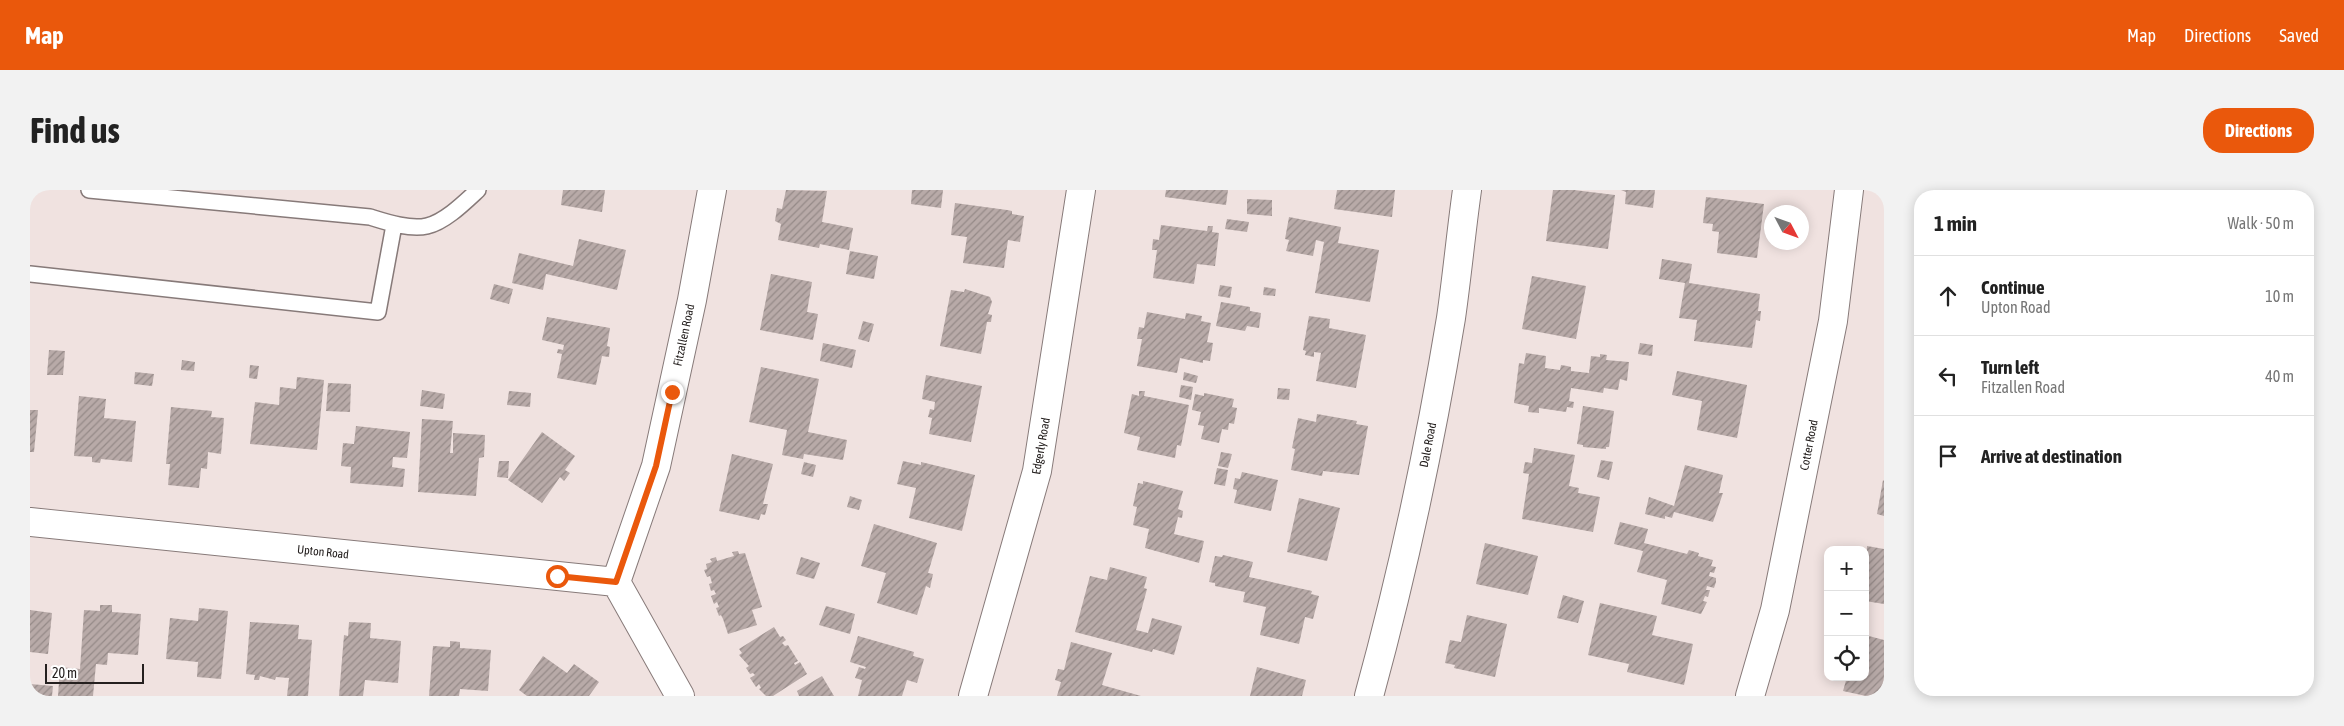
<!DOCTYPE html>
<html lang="en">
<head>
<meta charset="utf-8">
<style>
	:root { --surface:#fff; --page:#f2f2f2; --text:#222; --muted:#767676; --line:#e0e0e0; --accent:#ea580c }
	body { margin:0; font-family:"Asap Condensed",sans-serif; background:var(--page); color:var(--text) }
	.controls { position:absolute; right:15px; bottom:15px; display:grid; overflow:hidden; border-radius:10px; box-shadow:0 2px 12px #0003 }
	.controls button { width:45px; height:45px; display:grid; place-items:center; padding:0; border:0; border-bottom:1px solid var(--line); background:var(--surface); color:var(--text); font:25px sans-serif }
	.compass { position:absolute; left:1734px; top:15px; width:45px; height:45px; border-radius:50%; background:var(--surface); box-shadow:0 2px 12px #0003; rotate:131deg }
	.scale { position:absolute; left:15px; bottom:12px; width:99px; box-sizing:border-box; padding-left:5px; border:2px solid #25201f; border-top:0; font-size:14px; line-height:18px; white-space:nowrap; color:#25201f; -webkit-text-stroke:4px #fff; paint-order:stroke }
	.stop { position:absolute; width:15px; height:15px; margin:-11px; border:4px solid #ea580c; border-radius:50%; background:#fff }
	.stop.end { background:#ea580c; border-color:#fff; box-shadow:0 1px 5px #0008 }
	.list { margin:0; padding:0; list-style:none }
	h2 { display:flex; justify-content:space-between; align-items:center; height:65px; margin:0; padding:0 20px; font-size:21px }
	h2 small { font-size:16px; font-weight:400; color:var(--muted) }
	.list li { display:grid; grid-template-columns:32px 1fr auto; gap:15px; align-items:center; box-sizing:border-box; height:80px; padding:0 20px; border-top:1px solid var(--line) }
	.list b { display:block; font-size:19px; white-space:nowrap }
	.list p { margin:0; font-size:16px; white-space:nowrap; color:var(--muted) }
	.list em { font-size:16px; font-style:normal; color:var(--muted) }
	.icon { flex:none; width:28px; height:28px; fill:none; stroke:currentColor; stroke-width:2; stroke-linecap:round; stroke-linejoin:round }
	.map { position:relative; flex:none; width:1854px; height:506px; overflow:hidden; border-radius:20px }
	header { display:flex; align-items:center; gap:30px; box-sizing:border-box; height:70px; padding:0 25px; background:var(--accent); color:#fff }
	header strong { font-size:24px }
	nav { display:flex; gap:28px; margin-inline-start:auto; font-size:18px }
	.intro { display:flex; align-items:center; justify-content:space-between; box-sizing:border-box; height:120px; padding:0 30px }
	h1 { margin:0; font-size:35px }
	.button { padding:12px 22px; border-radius:20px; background:var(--accent); color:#fff; font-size:18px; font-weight:700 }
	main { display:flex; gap:30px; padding:0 30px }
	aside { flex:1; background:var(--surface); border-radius:20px; box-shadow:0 2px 12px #0003 }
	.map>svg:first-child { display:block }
	.building { fill:url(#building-hatch) }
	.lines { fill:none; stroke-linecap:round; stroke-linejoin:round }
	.service-casing { stroke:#877a79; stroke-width:18 }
	.minor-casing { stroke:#877a79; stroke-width:30 }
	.service { stroke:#fff; stroke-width:15 }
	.minor { stroke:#fff; stroke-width:28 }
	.route { stroke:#ea580c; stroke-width:6 }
	.labels { text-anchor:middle; stroke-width:4.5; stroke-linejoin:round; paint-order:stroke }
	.street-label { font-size:12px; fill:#25201f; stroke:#fff }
</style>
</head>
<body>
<header>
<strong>Map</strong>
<nav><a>Map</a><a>Directions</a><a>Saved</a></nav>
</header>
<div class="intro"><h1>Find us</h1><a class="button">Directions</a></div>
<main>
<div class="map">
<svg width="1854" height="506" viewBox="0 0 1854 506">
	<defs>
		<pattern id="building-hatch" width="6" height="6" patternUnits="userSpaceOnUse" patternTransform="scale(1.25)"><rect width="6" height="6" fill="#b8aaa8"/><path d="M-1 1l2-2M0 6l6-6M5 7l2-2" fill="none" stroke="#958a88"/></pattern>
	</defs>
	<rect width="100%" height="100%" fill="#f0e2e0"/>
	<!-- building -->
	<path class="building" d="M533,0H575L572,22L531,15Z
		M756,0L797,1L792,32L823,38L819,60L790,54L789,58L748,50L751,34L745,31L747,18L752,19Z
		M882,0H913L911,18L881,14Z
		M1136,0H1198L1196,15L1135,7Z
		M1307,0H1365L1362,27L1304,19Z
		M1523,0H1544L1585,5L1578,59L1516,51Z
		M1591,0H1625L1623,18L1595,14L1596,2Z
		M1676,7L1734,14L1727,68L1687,63L1689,42L1682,41L1683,34L1673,33Z
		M1217,9L1242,10V26L1217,24Z
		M925,13L977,20L982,21V24L994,26L990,52L978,50L974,78L933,73L937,47L921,45Z
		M1259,27L1311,37L1308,53L1349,60L1340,112L1285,103L1294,52L1286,50L1283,66L1256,61L1259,50L1255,49Z
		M1197,29L1219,32L1217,42L1195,39Z
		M1131,35L1177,41L1178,36H1183L1182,42L1189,43L1185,76L1167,74L1164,94L1123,88L1127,60H1122L1123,49L1129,50Z
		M549,49L596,60L587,100L516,84L513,100L482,93L489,63L543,76Z
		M820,61L848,66L844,89L816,84Z
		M1632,69L1662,74L1659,93L1730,104L1728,121H1731L1730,131L1726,130L1722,158L1664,151L1667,130L1649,128L1655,93L1629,89Z
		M741,84L782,92L777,122L788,124L783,150L730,140Z
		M1502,86L1556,96L1546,149L1492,139Z
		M464,94L483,99L479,114L460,109Z
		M1190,95L1202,97L1200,108L1188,106Z
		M1234,97L1246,99L1245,106L1233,105Z
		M935,99L960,107L962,112L958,124L962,125L961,132H957L951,164L910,156L921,100L934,102Z
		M1191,112L1220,117V121L1231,123L1229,138L1217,136L1215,141L1186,136Z
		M1117,122L1155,129L1156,123L1172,126L1171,131L1181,133L1177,152L1183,153L1180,171L1173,170V173L1150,168L1147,183L1107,176L1112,149H1107L1109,137L1114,138Z
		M1279,126L1300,129L1299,138L1336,145L1326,198L1286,191L1291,163L1284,162V167L1275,165L1276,161L1273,160Z
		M517,127L580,138L577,156L580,157L579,167L572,166L566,195L527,188L532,164L527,163L528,159L533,160L534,155L512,150Z
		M833,131L844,134L839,152L828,149Z
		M793,153L826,160L822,178L790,171Z
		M1610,153L1623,155L1622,166L1608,164Z
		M19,160L35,161L33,185H17Z
		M1496,163L1516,166L1515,178L1530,180L1531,175L1537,176L1541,177V181L1559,183L1561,166L1570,167V164L1577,165L1576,170L1599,172L1597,191L1590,189L1588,200L1574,198L1573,203L1541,198L1539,211L1544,212L1543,218L1537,217L1536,222L1509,218V223L1498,222L1499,216L1484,213L1489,173L1494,174Z
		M152,170L165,172L164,181L151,180Z
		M220,175L229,176L227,189L219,188Z
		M731,177L789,189L778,242L817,250L813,270L774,264L773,269L752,265L757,240L719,232Z
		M1647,181L1717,195L1707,248L1667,240L1672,211L1642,205Z
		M105,182L124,184L122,196L104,194Z
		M1154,182L1168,186L1166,193L1153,190Z
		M896,185L952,196L941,252L899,244L902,228L898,227L900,219L904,220L905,212L892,209Z
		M267,187L294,190L287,260L220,254L225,212L249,215L250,197L266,199Z
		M298,193L321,194L320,222L296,221Z
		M1151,195L1163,197L1161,210L1149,207Z
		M1248,198L1260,199L1259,210L1247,209Z
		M392,200L415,204L413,219L390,216Z
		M479,201L501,203L500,217L477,215Z
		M1109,201H1115L1114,206L1159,215L1151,256L1147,255L1145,268L1107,260L1110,247L1094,243L1102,204L1109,206Z
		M1174,203L1204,209L1202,217L1207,218L1204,234L1199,233L1198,240L1192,239L1189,253L1171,249L1174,236L1168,235L1171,222L1162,220L1165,204L1174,206Z
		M49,206L76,209L74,228L106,231L102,272L71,269L70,273L62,272V267L44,266Z
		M1553,216L1584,221L1579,257H1576V259L1553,257V255L1547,254Z
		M141,217L182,221L181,227L194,228L191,264L178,262L177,279L171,278L169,298L138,295L140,274H136Z
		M0,220H8L4,262H0Z
		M1287,224L1327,231L1326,234L1338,236L1329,285L1293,281L1292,286L1261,280L1265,259L1262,258L1268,228L1286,232Z
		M392,229L423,231L420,263H423V243L455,245L454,267L449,268L446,306L388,302Z
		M326,236L380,242L377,268L363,267L362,277L375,279L373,297L320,293L321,277L311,276L313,253L324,254Z
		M512,242L545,266L535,280L540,283L534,291L530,287L512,313L478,290Z
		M1504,258L1545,265L1539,296L1549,298L1548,303L1570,307L1563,342L1492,329L1499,284L1493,283L1495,272L1502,273Z
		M1191,262L1202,264L1198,278L1188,276Z
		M702,264L743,274L733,314H738L735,325L731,324L729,330L689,321Z
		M1571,270L1583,272L1579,290L1567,287Z
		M469,271H479L478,288L467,287Z
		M873,271L891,275V272L945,285L932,341L879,328L886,298L867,294Z
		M774,272L786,275L783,287L771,284Z
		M1655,275L1693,285L1689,303H1693L1683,332L1644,322L1642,328L1635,326V329L1615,324L1619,307L1644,316Z
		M1187,278L1198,280L1195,296L1184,294Z
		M1212,282L1248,290L1241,321L1204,313L1207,300L1203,299L1205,288L1210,289Z
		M1853,290L1854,291V326L1847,324Z
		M1113,291L1153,301L1148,319L1153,321L1152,328L1148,327L1144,344L1174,351L1169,373L1115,358L1119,339L1103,335L1107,317L1103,316L1108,293L1113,294Z
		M820,306L832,310L829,320L817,317Z
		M1269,308L1310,318L1297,371L1257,362Z
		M1590,332L1618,339L1614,353L1657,364L1659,360L1669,363L1668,366L1683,370L1681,376L1686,377L1684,383L1680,382L1679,386L1686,388V392L1684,398L1677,396L1676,400H1680L1678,407L1675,406L1673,411L1677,412L1671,424L1631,414L1637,390L1607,382L1613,361L1584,354Z
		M844,334L907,353L898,383L903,384L900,398L896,396L887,425L847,413L856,383L831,376Z
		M1455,353L1508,366L1498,405L1446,394Z
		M1837,356L1854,359V414L1835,411Z
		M708,361L709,364L715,363L732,417L722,420L727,435L698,444L693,429L691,425L689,426L686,418L689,417L687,412L684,414L681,406L686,404L684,400L681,401L679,394L682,393L680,386L677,387L674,380L677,379L676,374L682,372L680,369L686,367L687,371L704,366L702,362Z
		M1193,365L1223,372L1219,387L1282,401L1281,404L1289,406L1283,429L1275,427L1269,454L1230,445L1236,417L1213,412L1215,402L1185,396V393L1179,392L1185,366L1192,367Z
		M771,367L790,373L784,389L766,384Z
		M1080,377L1117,387L1114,398L1117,399L1106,440L1118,443L1122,428L1152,436L1144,465L1123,459L1122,462L1045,442L1060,386L1077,390Z
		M1533,405L1554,411L1548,433L1527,428Z
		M1570,413L1627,426L1622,445L1663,454L1654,495L1597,482L1599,474L1558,465Z
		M70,415H82V422L111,424L108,465L78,463L77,475L66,474L63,506H28L30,477L50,479L54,420L70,421Z
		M796,416L825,424L820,444L789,435Z
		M169,418L198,421L191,489L167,487L168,472L136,469L140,428L168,431Z
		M0,420L22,423L18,464L0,462Z
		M1437,425L1477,434L1465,487L1424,478L1425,475L1415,473L1420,450L1431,452Z
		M220,432L269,435L268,449L282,450L278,506H257L259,488L246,487L245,490L230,486L229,490H224L225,485L216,484Z
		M319,432L341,433L340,448L371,451L368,493L335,490L333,506H309L314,445L318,446Z
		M744,437L750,447L753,446L756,450L752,453L755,456L758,455L768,471L764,473L765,475L770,472L777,484L743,506H736L729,499L731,498L729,494L726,497L720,488L725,485L723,483L720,484L716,478L719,476L709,465L712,463L709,459Z
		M1835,445L1854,450V506H1836L1813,501L1817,487H1835Z
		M828,446L884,462L883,466L894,469L887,493L877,490L872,506H828L832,490L825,488L829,477L835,479L836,477L820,472Z
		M420,451L430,452V458L461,460L458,501L430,499L429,506H399L403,456L420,457Z
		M1041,452L1082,463L1072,495L1111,506H1027L1031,492L1025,490L1028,479L1034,480Z
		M513,466L537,483L544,474L569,492L559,506H497L489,500Z
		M1227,477L1276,490L1272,506H1220Z
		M792,486L804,506H769L767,501Z
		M0,494L23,496L22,506H0Z"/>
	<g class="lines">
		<defs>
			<path id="service" d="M59,0L340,27C356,32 380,40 397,36C415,32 435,12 448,0
				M0,84L348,122L364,35"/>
			<path id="minor" d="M0,332L586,392
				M650,506L586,392L626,276L662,110L682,0
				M943,506L1007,281L1051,0
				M1339,506C1373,382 1400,255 1421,128C1427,86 1431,43 1437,0
				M1720,506L1745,420L1803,131L1819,0"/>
		</defs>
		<!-- service casing -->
		<use href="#service" class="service-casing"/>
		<!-- minor casing -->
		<use href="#minor" class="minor-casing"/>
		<!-- service -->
		<use href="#service" class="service"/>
		<!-- minor -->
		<use href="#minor" class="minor"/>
	</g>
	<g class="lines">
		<!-- route -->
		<path class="route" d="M527,386L586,392L626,276L642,202"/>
	</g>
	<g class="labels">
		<!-- street labels -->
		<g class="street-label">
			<text transform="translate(654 145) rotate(-78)" y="4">Fitzallen Road</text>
			<text transform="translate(1398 255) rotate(-79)" y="4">Dale Road</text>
			<text transform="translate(1779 255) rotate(-79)" y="4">Cotter Road</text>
			<text transform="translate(1011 256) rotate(-80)" y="4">Edgerly Road</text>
			<text transform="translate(293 362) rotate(6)" y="4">Upton Road</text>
		</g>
	</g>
</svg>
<div class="controls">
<button>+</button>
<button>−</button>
<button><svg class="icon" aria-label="locate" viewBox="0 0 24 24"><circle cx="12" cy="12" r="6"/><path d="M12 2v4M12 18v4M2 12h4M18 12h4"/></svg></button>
</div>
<svg class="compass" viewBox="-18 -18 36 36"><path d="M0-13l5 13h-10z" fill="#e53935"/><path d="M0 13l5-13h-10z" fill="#767676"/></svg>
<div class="scale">20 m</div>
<div class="stop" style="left:527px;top:386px"></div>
<div class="stop end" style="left:642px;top:202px"></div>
</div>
<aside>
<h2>1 min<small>Walk · 50 m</small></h2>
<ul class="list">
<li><svg class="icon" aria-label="ahead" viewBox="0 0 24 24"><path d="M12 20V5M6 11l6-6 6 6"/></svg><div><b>Continue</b><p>Upton Road</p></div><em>10 m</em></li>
<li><svg class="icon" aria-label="left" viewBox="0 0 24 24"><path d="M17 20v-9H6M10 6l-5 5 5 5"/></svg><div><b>Turn left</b><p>Fitzallen Road</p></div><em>40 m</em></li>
<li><svg class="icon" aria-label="arrive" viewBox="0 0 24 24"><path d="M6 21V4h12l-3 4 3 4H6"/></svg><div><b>Arrive at destination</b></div></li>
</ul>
</aside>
</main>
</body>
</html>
